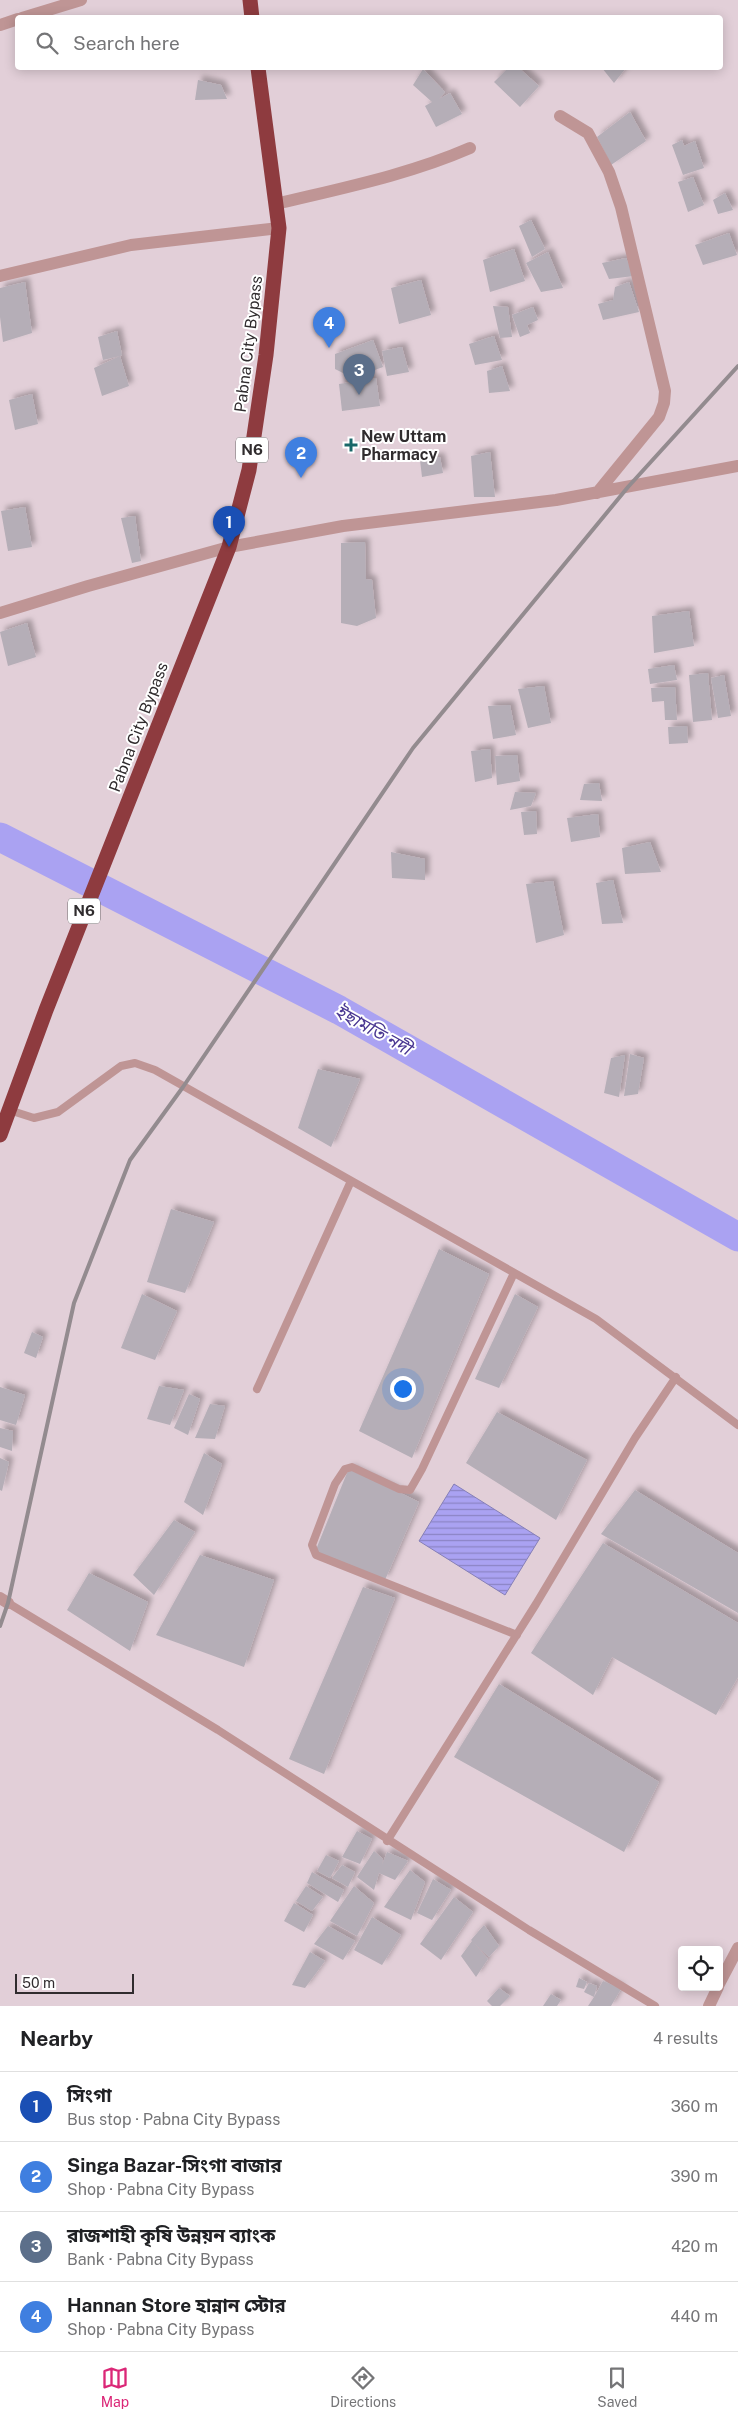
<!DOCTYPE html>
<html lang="en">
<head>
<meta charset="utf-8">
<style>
	:root { --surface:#fff; --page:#f2f2f2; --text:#202124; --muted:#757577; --line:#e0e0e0; --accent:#db2777 }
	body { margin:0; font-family:"Public Sans","Noto Sans Bengali",sans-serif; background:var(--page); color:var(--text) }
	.controls { position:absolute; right:15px; bottom:15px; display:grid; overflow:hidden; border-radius:5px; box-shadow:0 2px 12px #0003 }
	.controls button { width:45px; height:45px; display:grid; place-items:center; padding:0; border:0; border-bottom:1px solid var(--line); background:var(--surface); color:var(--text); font:25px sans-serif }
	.scale { position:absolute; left:15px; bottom:12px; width:119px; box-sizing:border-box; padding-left:5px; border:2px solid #302c2e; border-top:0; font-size:14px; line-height:18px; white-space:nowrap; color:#302c2e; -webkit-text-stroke:4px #fff; paint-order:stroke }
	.you { position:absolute; left:402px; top:1388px; width:18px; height:18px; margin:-12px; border:4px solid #fff; border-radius:50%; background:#1a73e8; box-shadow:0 0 0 8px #1a73e833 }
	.badge { display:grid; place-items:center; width:32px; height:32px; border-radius:50%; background:var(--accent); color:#fff; font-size:16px; font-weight:700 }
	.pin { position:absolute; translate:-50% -41px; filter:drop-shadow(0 1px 2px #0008) }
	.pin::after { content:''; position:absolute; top:26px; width:18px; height:15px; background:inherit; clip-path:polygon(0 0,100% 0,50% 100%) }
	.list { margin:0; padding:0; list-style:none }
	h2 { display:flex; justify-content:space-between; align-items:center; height:65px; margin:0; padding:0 20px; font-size:21px }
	h2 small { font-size:16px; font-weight:400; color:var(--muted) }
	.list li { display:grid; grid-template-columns:32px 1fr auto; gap:15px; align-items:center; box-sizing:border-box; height:70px; padding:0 20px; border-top:1px solid var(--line) }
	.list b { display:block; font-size:19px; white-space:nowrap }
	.list p { margin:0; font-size:16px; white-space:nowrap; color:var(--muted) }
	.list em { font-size:16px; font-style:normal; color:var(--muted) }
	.icon { flex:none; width:28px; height:28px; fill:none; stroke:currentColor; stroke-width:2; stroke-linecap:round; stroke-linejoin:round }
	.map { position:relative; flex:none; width:738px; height:2006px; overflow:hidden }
	.search { position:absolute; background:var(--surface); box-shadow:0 2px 12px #0003; left:15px; right:15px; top:15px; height:55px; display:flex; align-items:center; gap:12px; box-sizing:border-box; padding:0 18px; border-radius:5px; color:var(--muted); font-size:19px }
	.sheet { height:345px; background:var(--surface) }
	nav { display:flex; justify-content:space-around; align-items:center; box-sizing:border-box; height:70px; border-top:1px solid var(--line); background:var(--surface); font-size:14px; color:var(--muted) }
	nav a { display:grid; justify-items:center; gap:2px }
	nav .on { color:var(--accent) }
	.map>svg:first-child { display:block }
	.built { fill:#e2cfd8; fill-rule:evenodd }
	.water { fill:url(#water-rules); stroke:#857fb7 }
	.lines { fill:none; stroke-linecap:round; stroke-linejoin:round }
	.river { stroke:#aaa2f2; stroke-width:29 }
	.building { fill:#b5aeb7; filter:url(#shadow) }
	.lane { stroke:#bf9595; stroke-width:8 }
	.street { stroke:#bf9595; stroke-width:12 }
	.highway { stroke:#8e3b3f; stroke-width:15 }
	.rail { stroke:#938b8f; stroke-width:4 }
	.poi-dot { fill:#196768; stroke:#fff; stroke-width:2 }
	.labels { text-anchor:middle; stroke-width:4; stroke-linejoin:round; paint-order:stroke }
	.shield { fill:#fff; stroke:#6e6b6d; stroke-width:1 }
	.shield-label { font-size:15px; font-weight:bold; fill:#302c2e }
	.street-label { font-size:16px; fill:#302c2e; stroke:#fff }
	.poi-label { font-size:16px; font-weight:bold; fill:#302c2e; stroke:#fff; text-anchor:start }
	.water-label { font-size:18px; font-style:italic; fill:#493691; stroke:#fff }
</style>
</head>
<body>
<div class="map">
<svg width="738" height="2006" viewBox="0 0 738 2006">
	<defs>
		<pattern id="water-rules" width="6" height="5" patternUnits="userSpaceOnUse" patternTransform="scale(1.25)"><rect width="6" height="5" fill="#aaa2f2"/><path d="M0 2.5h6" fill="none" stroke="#8b84c4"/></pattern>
		<filter id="shadow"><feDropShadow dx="4.5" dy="-4.5" stdDeviation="2.5" flood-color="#0004"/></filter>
	</defs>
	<rect width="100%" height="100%" fill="#e9dee3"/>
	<!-- built -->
	<path class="built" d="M0,0H738V2006H0ZM18,18H720V68H18ZM682,1950H719V1987H682Z"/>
	<!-- water -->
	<path class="water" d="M454,1484L540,1538L505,1595L419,1541Z"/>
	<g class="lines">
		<!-- river -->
		<path class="river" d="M0,837L339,1010L738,1237"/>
	</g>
	<!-- building -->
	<path class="building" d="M508,68H519L539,86L520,107L494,82Z
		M602,68H626L614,83Z
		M423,69L445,92L439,99L450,93L462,114L436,127L425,106L432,102L413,85Z
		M198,80L221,85L227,99L195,100Z
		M630,112L646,141L611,165L597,137Z
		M682,140L684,146L695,141L704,168L683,175L672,145Z
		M693,177L704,205L688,212L678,182Z
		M725,193L733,210L718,214L713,200Z
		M531,220L545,249L532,257L519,226Z
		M729,233L737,255L703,265L695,245Z
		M514,249L525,281L490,292L483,260Z
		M548,252L563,288L541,292L526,263Z
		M626,258L634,276L609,279L602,263Z
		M421,280L431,315L399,324L391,288Z
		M25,282L32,333L3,342L0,317V288Z
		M629,282L639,312L603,320L598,304L613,300L615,287Z
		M493,306L508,307L512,337L500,338Z
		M533,307L538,320L527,325L530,333L520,337L512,315Z
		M117,331L122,355L120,356L129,386L102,396L94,368L120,356L103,360L98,337Z
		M494,336L502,360L475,365L469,344Z
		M373,340L383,367L353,378L335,369V354Z
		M402,347L409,372L387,376L382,351Z
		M502,366L510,391L489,393L487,371Z
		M376,378L380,406L342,411L339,384Z
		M32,394L38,424L15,430L9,400Z
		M490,452L495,497H474L471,456Z
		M440,457L443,473L422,477L420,460Z
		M25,507L32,547L8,551L1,511Z
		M135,516L141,561L132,563L121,518Z
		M365,542L366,579L372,580L376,618L357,626L341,623V543Z
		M689,611L694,646L654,653L652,616Z
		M27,623L36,657L8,666L0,632Z
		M674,665L677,680L650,684L648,669Z
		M708,673L712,720L693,722L689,675Z
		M724,675L731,716L718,718L711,678Z
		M544,686L551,723L528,728L518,689Z
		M675,687L677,720H665L664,701L652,702L651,688Z
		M510,705L516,735L493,739L488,706Z
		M687,726L688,743L669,744L668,727Z
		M490,749L492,778L475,782L471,751Z
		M517,755L520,781L497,785L495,756Z
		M599,783L602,801L580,800L584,784Z
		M515,792L536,793L531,806L510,810Z
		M536,811L537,834L524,835L521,812Z
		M598,814L600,837L571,842L567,818Z
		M650,842L661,872L625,874L622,848Z
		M391,852L425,859V880L392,878Z
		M613,880L623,923L602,924L596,883Z
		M553,881L564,935L536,943L526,884Z
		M630,1054L644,1058L638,1094L624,1096Z
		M625,1055L619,1097L604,1093L611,1058Z
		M318,1069L360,1079L331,1147L298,1128Z
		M171,1209L214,1222L185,1293L147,1282Z
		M439,1249L489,1274L412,1458L359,1431Z
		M142,1294L177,1311L155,1360L121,1348Z
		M515,1294L538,1307L499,1388L475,1379Z
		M32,1332L43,1337L36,1358L24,1353Z
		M159,1386L184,1390L170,1425L147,1419Z
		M0,1387L25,1395L16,1425L0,1420Z
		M189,1394L200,1399L188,1435L174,1428Z
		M210,1404L225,1406L215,1439L195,1438Z
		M497,1412L587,1460L556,1520L466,1463Z
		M0,1428L13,1431L12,1451L0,1447Z
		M204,1453L222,1464L203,1515L184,1502Z
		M0,1458L9,1462L2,1491L0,1490Z
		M349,1468L419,1502L385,1580L315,1552Z
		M635,1490L738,1553V1613L601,1534Z
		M174,1520L195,1532L154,1595L133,1575Z
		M603,1543L738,1623V1677L716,1715L612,1657L593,1695L531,1653Z
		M200,1555L274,1580L244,1667L156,1635Z
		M89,1573L148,1602L130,1651L67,1610Z
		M363,1587L395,1598L324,1774L289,1759Z
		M499,1684L659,1782L624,1852L454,1757Z
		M357,1831L372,1839L360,1864L342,1857Z
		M374,1851L383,1859L382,1865L387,1852L408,1861L395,1880L379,1873L374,1890L357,1877Z
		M326,1855L339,1861L330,1878L317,1871Z
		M342,1865L355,1872L348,1887L332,1878Z
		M410,1870L425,1882L411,1920L384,1907Z
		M312,1872L344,1890L338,1902L307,1883Z
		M433,1879L451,1890L432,1920L417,1913Z
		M306,1886L323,1897L312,1911L296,1901Z
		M354,1886L374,1903L357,1936L330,1921Z
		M454,1897L473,1912L441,1960L420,1944Z
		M294,1903L313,1915L304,1932L284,1921Z
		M372,1917L401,1935L382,1965L354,1950Z
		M484,1925L499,1946L489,1957L474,1943L488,1959L476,1977L461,1956L472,1941L471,1940Z
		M328,1926L355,1941L343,1960L314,1944Z
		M310,1952L325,1961L305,1988L292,1985Z
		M579,1978L587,1982L584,1989L576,1987Z
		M603,1981L621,1989L611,2006H588L594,1997L584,1992L589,1983L597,1986L594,1997Z
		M499,1988L510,1996L500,2006H492L487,2001Z
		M551,1994L561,2000L557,2006H543Z"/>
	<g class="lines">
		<!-- lane -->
		<path class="lane" d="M9,1110L34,1118L58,1112L121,1066L135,1063L155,1070L596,1319L738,1425
			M514,1273L422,1469L410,1490L399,1489L352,1467L345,1469L335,1484L312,1545L316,1555L517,1635
			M257,1389L351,1181
			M8,1603L218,1730L529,1930L655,2006
			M387,1841L536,1604L635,1438L676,1377"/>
		<!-- street -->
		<path class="street" d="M22,18L81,0
			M0,25L18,19
			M560,116L588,133L609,172L621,207L665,391L664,403L659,417L597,493
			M276,204C342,188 408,175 470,148
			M0,276L131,245L279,228
			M0,613L88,586L229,547L343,526L556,500L738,466
			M0,1598L8,1603
			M719,1984L738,1948
			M709,2006L718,1987"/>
		<!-- highway -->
		<path class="highway" d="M250,0L252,18
			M0,1135L46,1010L229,547L249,470L266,355L279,228L258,68"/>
		<!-- rail -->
		<path class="rail" d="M0,1626L8,1603L74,1303L130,1160L183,1087L413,748L628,487L738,366"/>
	</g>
	<!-- markers -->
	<path class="poi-dot" d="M348.5 437.5h5v5h5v5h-5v5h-5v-5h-5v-5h5z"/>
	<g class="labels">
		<!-- shield labels -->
		<g class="shield">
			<rect x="236" y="437.5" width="32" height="25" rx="4"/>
			<rect x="68" y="898.5" width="32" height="25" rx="4"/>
		</g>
		<g class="shield-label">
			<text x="252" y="455">N6</text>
			<text x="84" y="916">N6</text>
		</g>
		<!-- street labels -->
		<g class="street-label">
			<text transform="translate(248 344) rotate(-83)" y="6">Pabna City Bypass</text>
			<text transform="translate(138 727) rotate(-69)" y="6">Pabna City Bypass</text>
		</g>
		<!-- poi labels -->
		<g class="poi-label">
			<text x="361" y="442">New Uttam<tspan x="361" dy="18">Pharmacy</tspan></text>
		</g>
		<!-- water labels -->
		<g class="water-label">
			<text transform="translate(373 1030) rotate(29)" y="6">ইছামতি নদী</text>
		</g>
	</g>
</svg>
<div class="controls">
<button><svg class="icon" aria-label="locate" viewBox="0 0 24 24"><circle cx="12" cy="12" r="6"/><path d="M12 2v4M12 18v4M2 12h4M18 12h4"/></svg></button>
</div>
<div class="scale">50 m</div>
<div class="you"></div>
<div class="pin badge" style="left:229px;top:547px;background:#1a4fb4">1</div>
<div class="pin badge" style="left:301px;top:478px;background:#3f7fe0">2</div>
<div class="pin badge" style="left:359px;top:395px;background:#5c6f8a">3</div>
<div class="pin badge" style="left:329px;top:348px;background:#3f7fe0">4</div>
<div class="search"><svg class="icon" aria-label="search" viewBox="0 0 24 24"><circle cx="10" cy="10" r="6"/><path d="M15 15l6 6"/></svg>Search here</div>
</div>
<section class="sheet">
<h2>Nearby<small>4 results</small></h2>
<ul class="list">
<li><span class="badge" style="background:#1a4fb4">1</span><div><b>সিংগা</b><p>Bus stop · Pabna City Bypass</p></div><em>360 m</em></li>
<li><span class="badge" style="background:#3f7fe0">2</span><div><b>Singa Bazar-সিংগা বাজার</b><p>Shop · Pabna City Bypass</p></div><em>390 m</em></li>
<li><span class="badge" style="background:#5c6f8a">3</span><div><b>রাজশাহী কৃষি উন্নয়ন ব্যাংক</b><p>Bank · Pabna City Bypass</p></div><em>420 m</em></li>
<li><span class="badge" style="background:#3f7fe0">4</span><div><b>Hannan Store হান্নান স্টোর</b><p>Shop · Pabna City Bypass</p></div><em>440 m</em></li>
</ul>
</section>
<nav>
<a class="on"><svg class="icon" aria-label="map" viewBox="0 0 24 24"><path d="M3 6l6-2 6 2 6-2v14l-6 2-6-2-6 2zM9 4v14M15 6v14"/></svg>Map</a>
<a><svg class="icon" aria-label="directions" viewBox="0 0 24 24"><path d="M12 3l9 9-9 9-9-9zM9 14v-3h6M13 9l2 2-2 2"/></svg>Directions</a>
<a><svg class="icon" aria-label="saved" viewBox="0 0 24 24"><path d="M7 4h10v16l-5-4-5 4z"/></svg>Saved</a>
</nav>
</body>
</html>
